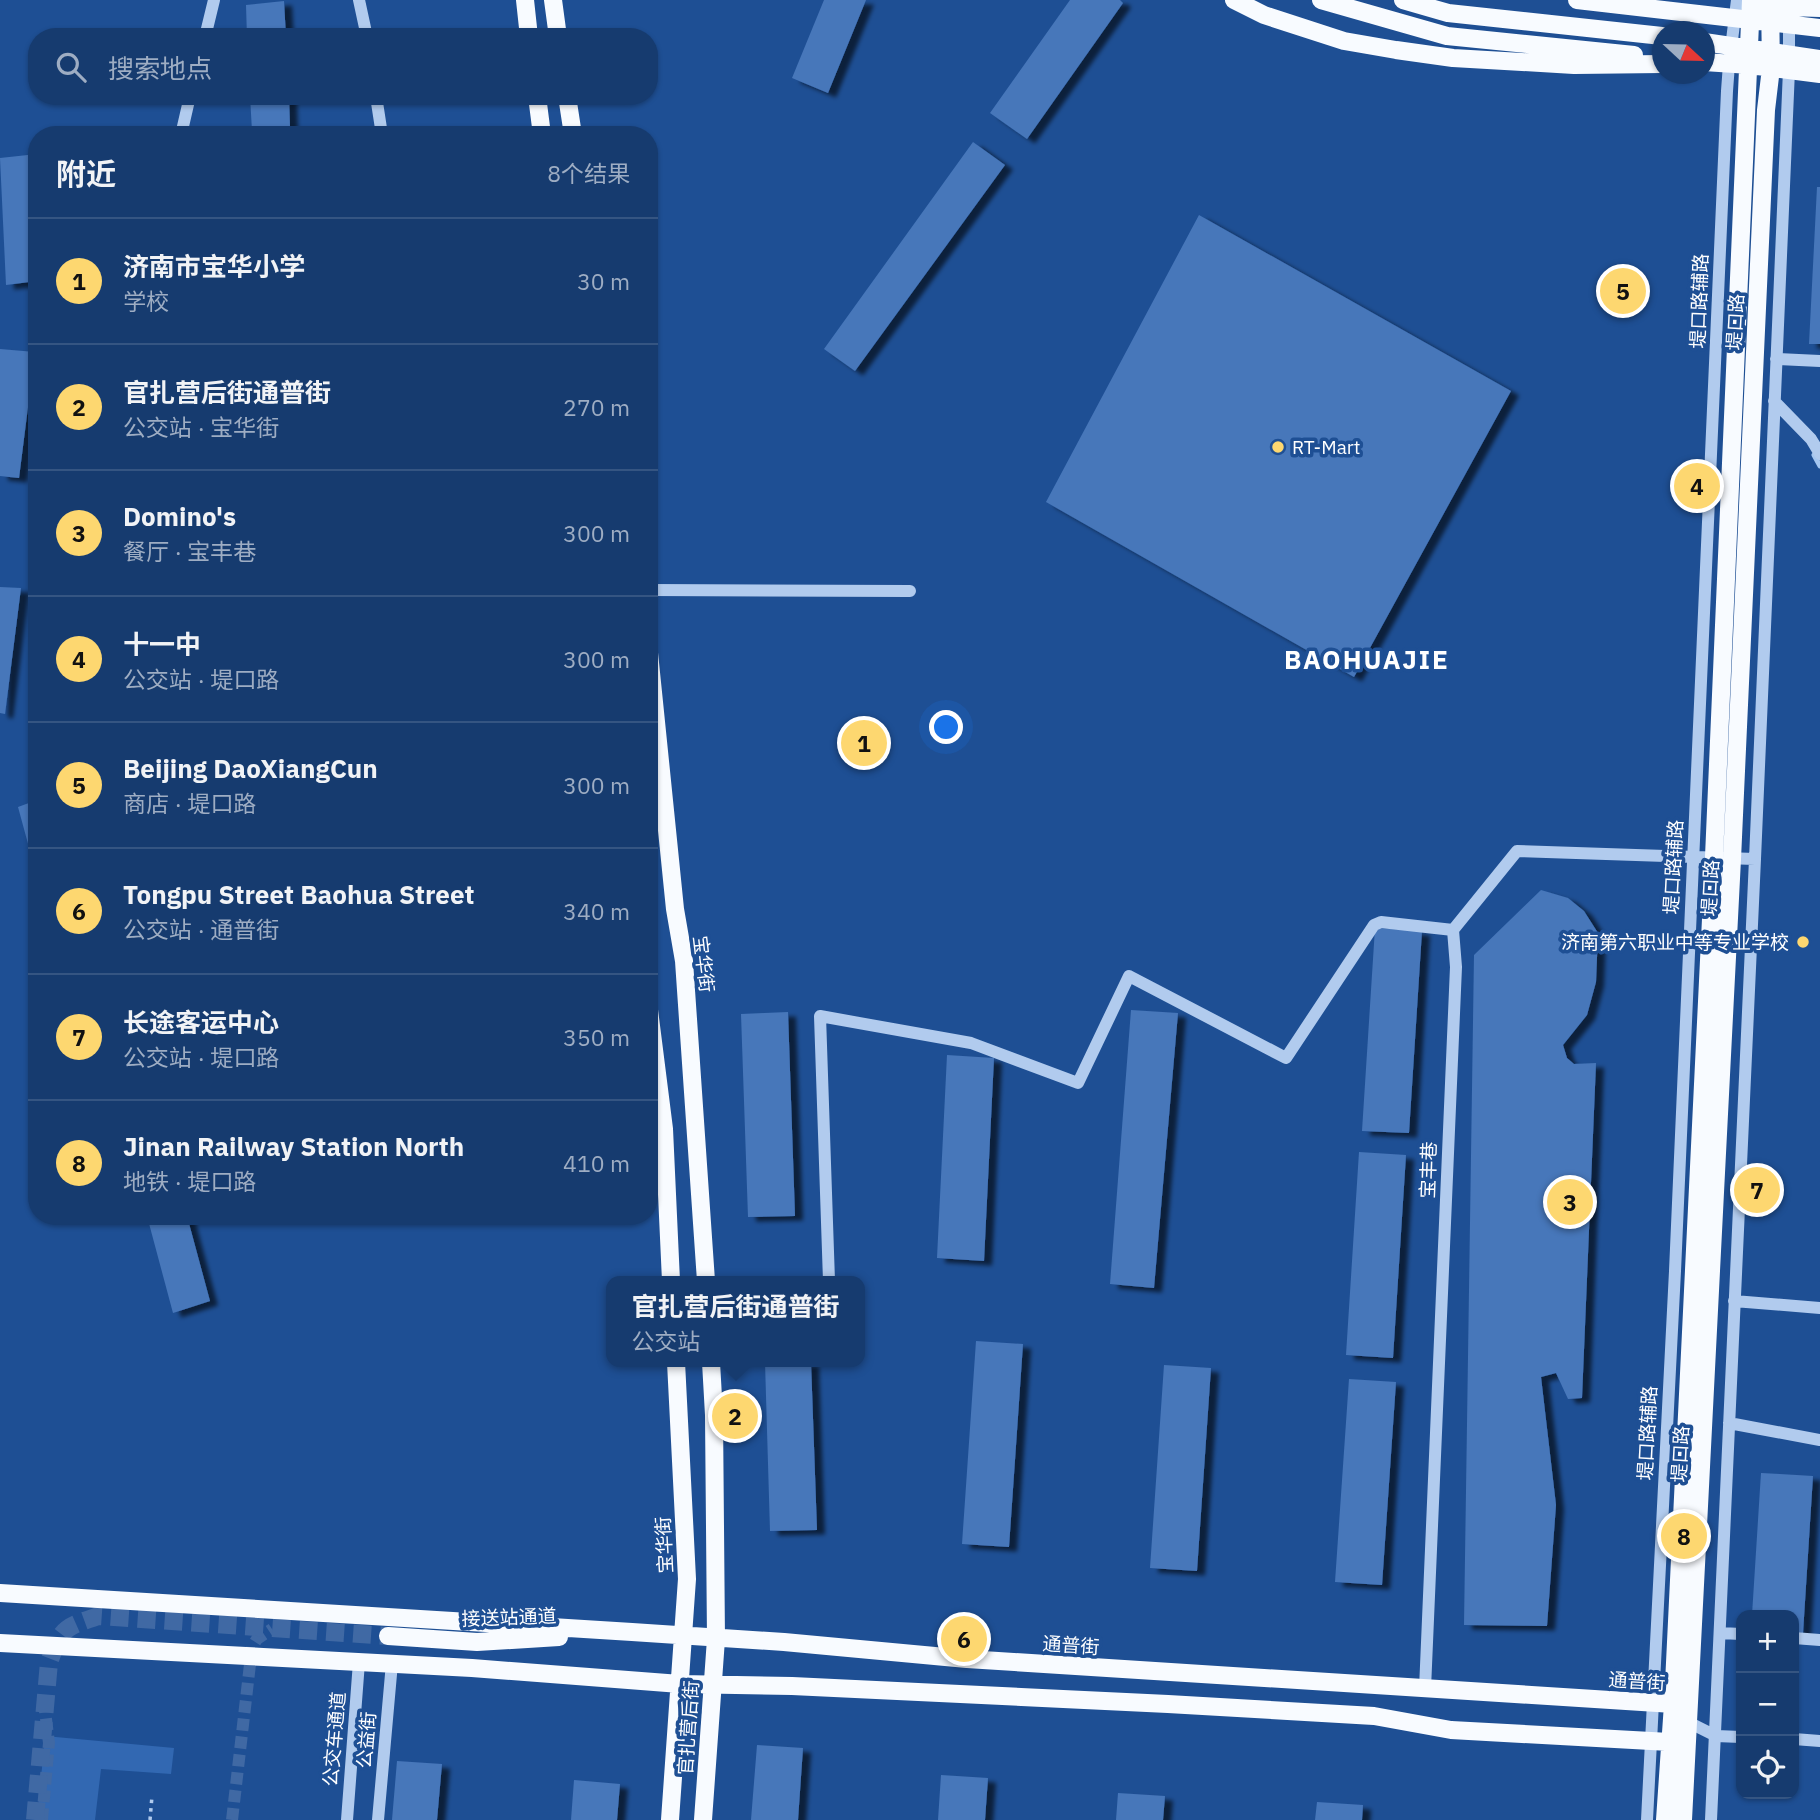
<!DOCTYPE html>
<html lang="zh">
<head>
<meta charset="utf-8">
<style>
	:root { --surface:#163b6f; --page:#234677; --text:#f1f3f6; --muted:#9eadc3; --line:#355582; --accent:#fdd770 }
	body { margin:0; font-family:"IBM Plex Sans","Noto Sans SC",sans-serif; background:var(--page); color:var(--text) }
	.controls { position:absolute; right:21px; bottom:21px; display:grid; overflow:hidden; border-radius:14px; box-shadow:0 2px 5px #0004 }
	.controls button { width:63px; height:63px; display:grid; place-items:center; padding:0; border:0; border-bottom:2px solid var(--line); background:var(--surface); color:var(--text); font:35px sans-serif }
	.compass { position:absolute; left:1652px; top:21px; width:63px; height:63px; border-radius:50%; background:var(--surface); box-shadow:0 2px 5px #0004; rotate:112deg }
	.you { position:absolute; left:947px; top:728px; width:24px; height:24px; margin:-18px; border:5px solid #fff; border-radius:50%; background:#1a73e8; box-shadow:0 0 0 10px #1a73e833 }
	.badge { display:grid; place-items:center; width:46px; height:46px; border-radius:50%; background:var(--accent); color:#111; font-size:23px; font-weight:700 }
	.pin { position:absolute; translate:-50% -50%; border:4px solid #fff; box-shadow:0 2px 7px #0006 }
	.popup { position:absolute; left:606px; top:1276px; width:259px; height:91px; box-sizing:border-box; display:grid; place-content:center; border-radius:14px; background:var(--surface); filter:drop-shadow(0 2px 5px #0005); font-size:23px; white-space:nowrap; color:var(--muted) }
	.popup b { font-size:26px; color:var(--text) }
	.popup::after { content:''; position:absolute; left:50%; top:100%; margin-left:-14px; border:14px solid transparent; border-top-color:var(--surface) }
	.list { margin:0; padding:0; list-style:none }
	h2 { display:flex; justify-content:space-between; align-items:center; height:91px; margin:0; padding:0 28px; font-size:30px }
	h2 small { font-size:23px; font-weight:400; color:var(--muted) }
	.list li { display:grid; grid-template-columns:46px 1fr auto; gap:21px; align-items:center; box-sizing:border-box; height:126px; padding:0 28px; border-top:2px solid var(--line) }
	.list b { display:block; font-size:26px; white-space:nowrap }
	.list p { margin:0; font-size:23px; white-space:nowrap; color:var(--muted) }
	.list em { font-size:23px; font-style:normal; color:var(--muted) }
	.icon { flex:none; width:38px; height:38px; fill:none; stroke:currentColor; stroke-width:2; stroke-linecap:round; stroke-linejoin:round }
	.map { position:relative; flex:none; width:1820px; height:1820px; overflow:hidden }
	.search { position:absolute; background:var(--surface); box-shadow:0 2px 5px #0004; left:28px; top:28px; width:630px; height:77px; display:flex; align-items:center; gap:18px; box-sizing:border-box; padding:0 24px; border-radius:28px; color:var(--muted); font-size:26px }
	.panel { position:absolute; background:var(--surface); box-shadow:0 2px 5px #0004; left:28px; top:126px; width:630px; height:1099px; border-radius:28px }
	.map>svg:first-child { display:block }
	.green { fill:#3268b2 }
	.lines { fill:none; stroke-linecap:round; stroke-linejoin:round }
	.stream { stroke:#a4c6f0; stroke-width:5 }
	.building { fill:#4777ba; filter:url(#shadow) }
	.minor-tunnel { stroke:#4069a4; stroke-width:12; stroke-dasharray:12 6; stroke-linecap:butt }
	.major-tunnel { stroke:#4069a4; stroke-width:18; stroke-dasharray:18 9; stroke-linecap:butt }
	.path { stroke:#b1cbee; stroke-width:3.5; stroke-dasharray:3.5 5; stroke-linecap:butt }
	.minor { stroke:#b1cbee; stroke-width:12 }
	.major { stroke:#f8fbff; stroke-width:18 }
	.poi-dot { fill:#fdd770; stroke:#1e4f94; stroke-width:2.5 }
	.labels { text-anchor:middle; stroke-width:7; stroke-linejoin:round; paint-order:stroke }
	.street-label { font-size:19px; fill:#fff; stroke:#1e4f94 }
	.poi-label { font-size:19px; fill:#fff; stroke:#1e4f94; text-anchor:start }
	.district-label { font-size:26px; font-weight:bold; letter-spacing:2px; fill:#fff; stroke:#1e4f94 }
</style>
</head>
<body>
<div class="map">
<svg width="1820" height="1820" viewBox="0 0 1820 1820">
	<defs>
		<filter id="shadow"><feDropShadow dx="8" dy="4.5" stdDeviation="2" flood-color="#0009"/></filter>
	</defs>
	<rect width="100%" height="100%" fill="#1e4f94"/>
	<!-- green -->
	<path class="green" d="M45,1736L174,1748L171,1774L101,1769L95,1820H37Z"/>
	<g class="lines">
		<!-- stream -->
		<path class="stream" d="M1814,455L1820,466"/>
	</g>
	<!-- building -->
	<path class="building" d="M824,0H866L828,93L792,78Z
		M1070,0H1120L1123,3L1027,139L990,113Z
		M284,1L286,37H247L246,5Z
		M250,96H289L290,127L252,131Z
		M973,142L1005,165L855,371L824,349Z
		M37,154V281L6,285L0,158Z
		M1817,187H1820V344H1809Z
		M1199,215L1511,391L1354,677L1046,502Z
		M0,349L35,352L19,478L0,476Z
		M0,587L21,588L5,714L0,713Z
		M37,800V873H36L18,807Z
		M1541,890L1568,898L1584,911L1598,933L1596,982L1587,1015L1563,1045L1567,1058L1574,1064L1596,1063L1582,1398L1568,1399L1556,1373L1541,1377L1556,1505L1547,1626L1464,1625L1474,955Z
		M1375,928L1422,931L1409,1133L1362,1131Z
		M1131,1010L1178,1013L1154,1288L1110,1284Z
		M788,1012L795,1216L748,1217L741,1014Z
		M947,1055L994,1058L984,1261L937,1258Z
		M1359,1152L1406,1155L1393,1358L1346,1355Z
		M147,1216H187L210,1301L173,1313Z
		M976,1341L1023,1344L1009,1547L962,1544Z
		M765,1362H811L817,1530L770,1531Z
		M1164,1365L1211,1368L1197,1571L1150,1568Z
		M1349,1379L1396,1382L1382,1585L1335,1582Z
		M1761,1473L1813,1476L1803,1633L1794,1632V1615H1752Z
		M757,1745L803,1748L798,1820H751Z
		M397,1761L442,1764L437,1820H392Z
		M941,1775L988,1778L985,1820H938Z
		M574,1780L620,1784L617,1820H571Z
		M1118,1793L1165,1796L1163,1820H1116Z
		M1317,1802L1363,1805L1362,1820H1315Z"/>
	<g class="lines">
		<!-- minor-tunnel -->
		<path class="minor-tunnel" d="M42,1820L49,1743L45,1711
			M232,1820L252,1647L257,1639L272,1629"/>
		<!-- major-tunnel -->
		<path class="major-tunnel" d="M35,1820L49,1662C62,1628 63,1628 98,1616L388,1636"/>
		<!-- path -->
		<path class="path" d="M1671,77H1695
			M150,1820L152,1796"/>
		<!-- minor -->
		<path class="minor" d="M359,0L367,37
			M205,37L214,0
			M376,96L382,135
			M181,135L190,96
			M1776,359L1820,361
			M1774,401L1811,439L1820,454
			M649,590L910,591
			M829,1281L820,1016L971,1043L1078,1083L1129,976L1286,1058L1374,925L1381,922L1453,930
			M1734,1301L1820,1308
			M1729,1423L1820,1440
			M1720,1633L1741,1634
			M1794,1638L1820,1640
			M1425,1689L1456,967L1453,930L1517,851L1755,859
			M1688,1722L1716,1736L1741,1737
			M1794,1739L1820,1741
			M347,1820L359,1662
			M378,1820L392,1663
			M1647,1820L1675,1271L1727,91L1729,64L1737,0
			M1711,1820L1755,859L1789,70V18"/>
		<!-- major -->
		<path class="major" d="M525,0L529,37
			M553,0L558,37
			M1234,0L1264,15L1344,41L1396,50L1453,58L1574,65L1662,64
			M1321,0L1447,36L1634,55
			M1403,0L1448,13L1662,36
			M1577,0L1820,28
			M1758,3L1789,7L1820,8
			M1704,42L1820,59
			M1704,62L1750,65L1820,74
			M537,96L542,135
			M567,96L573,135
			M649,653L675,909L684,961L706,1281
			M649,1010L664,1129L671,1281
			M0,1593L632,1632L784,1642L967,1659L1673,1704L1688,1722L1670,1742L1651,1741L1451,1730L1374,1716L1168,1704L792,1686L680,1684L472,1668L0,1643
			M388,1636L477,1642L559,1637
			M670,1820L687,1579L676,1362
			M703,1820L716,1639L714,1415L711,1362
			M1665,1820L1673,1704L1714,857L1751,0
			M1683,1820L1732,859L1766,110L1771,68L1770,0"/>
	</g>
	<!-- markers -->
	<g class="poi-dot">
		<circle cx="1278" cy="447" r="7"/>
		<circle cx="1803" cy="942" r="7"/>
	</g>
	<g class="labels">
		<!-- street labels -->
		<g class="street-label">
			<text transform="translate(1699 301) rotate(-88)" y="7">堤口路辅路</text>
			<text transform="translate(1735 322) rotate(-87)" y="7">堤口路</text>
			<text transform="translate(1673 867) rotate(-87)" y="7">堤口路辅路</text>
			<text transform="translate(1710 888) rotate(-87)" y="7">堤口路</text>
			<text transform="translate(704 964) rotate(83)" y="7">宝华街</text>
			<text transform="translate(1428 1170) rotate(-88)" y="7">宝丰巷</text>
			<text transform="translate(1647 1433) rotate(-87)" y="7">堤口路辅路</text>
			<text transform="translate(1680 1454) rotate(-87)" y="7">堤口路</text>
			<text transform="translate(664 1545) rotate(-93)" y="7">宝华街</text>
			<text transform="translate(509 1617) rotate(-2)" y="7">接送站通道</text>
			<text transform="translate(1071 1645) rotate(4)" y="7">通普街</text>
			<text transform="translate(1637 1681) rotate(4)" y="7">通普街</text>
			<text transform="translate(688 1728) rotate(-86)" y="7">官扎营后街</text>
			<text transform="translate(334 1739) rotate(-85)" y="7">公交车通道</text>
			<text transform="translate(366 1740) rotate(-85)" y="7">公益街</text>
		</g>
		<!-- poi labels -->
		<g class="poi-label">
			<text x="1292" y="454">RT-Mart</text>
			<text x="1789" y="949" text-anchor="end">济南第六职业中等专业学校</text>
		</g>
		<!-- district labels -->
		<g class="district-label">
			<text x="1367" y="669">BAOHUAJIE</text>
		</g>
	</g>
</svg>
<div class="controls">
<button>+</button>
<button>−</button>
<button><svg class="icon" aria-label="locate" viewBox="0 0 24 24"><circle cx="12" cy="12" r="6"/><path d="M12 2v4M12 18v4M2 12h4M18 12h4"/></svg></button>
</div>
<svg class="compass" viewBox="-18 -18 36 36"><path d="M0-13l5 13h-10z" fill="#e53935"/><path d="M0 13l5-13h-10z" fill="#9eadc3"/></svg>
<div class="you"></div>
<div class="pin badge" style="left:864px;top:743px">1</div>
<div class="pin badge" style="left:735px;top:1416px">2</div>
<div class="popup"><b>官扎营后街通普街</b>公交站</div>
<div class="pin badge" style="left:1570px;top:1202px">3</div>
<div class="pin badge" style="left:1697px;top:486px">4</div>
<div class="pin badge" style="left:1623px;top:291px">5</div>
<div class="pin badge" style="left:964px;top:1639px">6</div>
<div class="pin badge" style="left:1757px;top:1190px">7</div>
<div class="pin badge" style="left:1684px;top:1536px">8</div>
<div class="search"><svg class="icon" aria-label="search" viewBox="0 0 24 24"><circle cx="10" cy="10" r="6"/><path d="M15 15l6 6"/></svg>搜索地点</div>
<section class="panel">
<h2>附近<small>8个结果</small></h2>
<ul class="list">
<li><span class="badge">1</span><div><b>济南市宝华小学</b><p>学校</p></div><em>30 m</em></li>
<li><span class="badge">2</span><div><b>官扎营后街通普街</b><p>公交站 · 宝华街</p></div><em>270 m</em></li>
<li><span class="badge">3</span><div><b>Domino's</b><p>餐厅 · 宝丰巷</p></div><em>300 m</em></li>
<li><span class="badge">4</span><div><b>十一中</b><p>公交站 · 堤口路</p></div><em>300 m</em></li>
<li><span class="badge">5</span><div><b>Beijing DaoXiangCun</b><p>商店 · 堤口路</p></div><em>300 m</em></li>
<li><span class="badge">6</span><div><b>Tongpu Street Baohua Street</b><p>公交站 · 通普街</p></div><em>340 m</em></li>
<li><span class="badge">7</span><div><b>长途客运中心</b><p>公交站 · 堤口路</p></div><em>350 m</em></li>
<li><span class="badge">8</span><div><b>Jinan Railway Station North</b><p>地铁 · 堤口路</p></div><em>410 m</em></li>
</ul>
</section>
</div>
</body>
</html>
